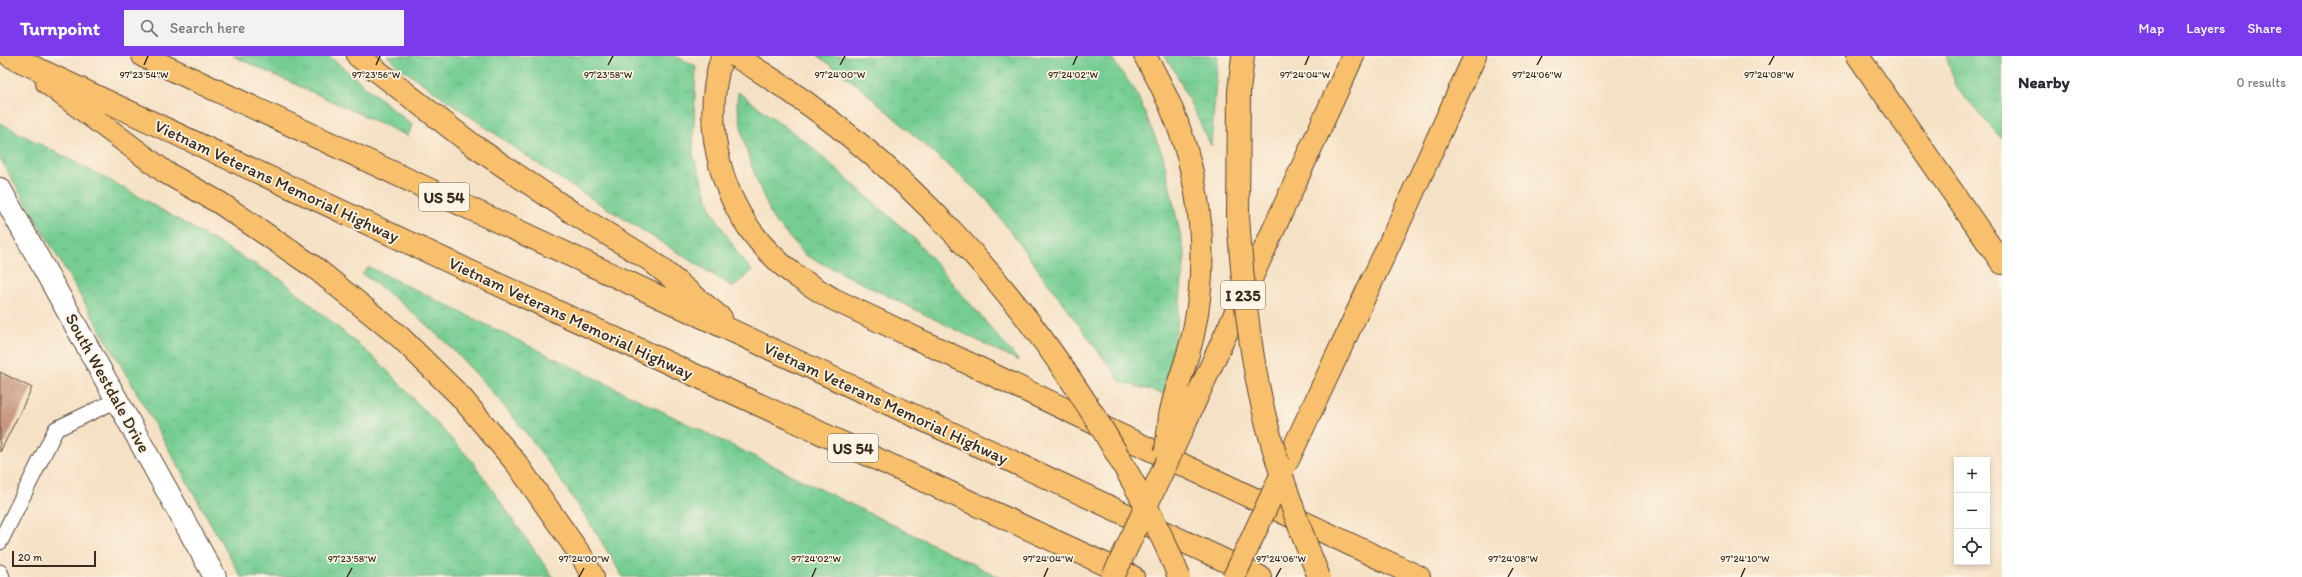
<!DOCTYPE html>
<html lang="en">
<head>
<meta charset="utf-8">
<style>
	:root { --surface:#fff; --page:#f2f2f3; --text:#2b2b33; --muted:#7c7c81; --line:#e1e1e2; --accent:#7c3aed }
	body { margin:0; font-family:Itim,sans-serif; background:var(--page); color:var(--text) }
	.controls { position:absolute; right:12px; bottom:12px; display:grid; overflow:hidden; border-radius:0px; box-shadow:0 2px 6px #0003 }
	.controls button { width:36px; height:36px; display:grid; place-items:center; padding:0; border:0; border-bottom:1px solid var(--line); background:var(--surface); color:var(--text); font:20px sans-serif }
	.scale { position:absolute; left:12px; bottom:10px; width:84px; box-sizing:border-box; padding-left:4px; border:2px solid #3b2a1e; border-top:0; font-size:11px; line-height:14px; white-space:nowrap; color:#3b2a1e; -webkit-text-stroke:3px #fcf5e5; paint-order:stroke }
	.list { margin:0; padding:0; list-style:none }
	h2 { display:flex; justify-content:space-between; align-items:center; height:52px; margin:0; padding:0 16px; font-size:17px }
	h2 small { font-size:13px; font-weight:400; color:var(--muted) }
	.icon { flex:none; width:22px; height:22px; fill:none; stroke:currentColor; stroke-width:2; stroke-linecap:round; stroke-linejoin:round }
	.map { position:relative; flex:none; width:2002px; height:521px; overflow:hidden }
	header { display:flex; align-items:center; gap:24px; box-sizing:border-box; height:56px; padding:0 20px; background:var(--accent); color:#fff }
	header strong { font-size:19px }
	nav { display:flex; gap:22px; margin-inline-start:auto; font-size:14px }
	.search { width:280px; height:36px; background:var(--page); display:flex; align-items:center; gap:10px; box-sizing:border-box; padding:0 14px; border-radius:0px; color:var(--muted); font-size:15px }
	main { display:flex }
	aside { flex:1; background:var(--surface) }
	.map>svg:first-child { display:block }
	.grass { fill:url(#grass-tufts); stroke:#587c58 }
	.building { fill:url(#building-hatch) }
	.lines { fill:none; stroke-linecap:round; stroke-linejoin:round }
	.lane-casing { stroke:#574537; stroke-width:17 }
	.street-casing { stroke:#574537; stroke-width:24 }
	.highway-casing { stroke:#574537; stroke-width:24 }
	.lane { stroke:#fff; stroke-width:15 }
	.street { stroke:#fff; stroke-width:22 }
	.highway { stroke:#f8bf6c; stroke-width:22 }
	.highway-bridge-casing { stroke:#574537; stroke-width:24; stroke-linecap:butt }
	.highway-bridge { stroke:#f8bf6c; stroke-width:22 }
	.ticks { fill:none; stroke:#3b2a1e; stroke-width:1.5 }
	.labels { text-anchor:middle; stroke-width:3.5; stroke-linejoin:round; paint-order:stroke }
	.shield { fill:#fcf5e5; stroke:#75675a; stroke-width:1 }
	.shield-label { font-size:16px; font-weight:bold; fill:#3b2a1e }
	.street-label { font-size:17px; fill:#3b2a1e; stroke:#fcf5e5 }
	.ticks-label { font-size:10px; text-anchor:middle; fill:#3b2a1e; stroke:#fcf5e5; stroke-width:3.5; stroke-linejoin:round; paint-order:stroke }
</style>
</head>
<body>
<header>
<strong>Turnpoint</strong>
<div class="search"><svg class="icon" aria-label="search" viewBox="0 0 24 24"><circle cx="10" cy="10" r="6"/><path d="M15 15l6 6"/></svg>Search here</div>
<nav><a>Map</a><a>Layers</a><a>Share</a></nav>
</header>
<main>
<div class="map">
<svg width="2002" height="521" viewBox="0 0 2002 521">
	<defs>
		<pattern id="grass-tufts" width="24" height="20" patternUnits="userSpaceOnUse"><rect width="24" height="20" fill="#75cd93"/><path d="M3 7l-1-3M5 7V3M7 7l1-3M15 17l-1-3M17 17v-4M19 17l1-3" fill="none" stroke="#66b07e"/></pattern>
		<pattern id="building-hatch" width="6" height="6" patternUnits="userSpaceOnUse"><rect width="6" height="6" fill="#ce9b83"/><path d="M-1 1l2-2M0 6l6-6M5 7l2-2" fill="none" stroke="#a87f6b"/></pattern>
	</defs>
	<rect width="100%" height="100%" fill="#fcf5e5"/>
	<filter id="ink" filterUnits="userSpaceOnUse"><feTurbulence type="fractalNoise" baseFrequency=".025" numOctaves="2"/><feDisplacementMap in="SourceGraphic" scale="8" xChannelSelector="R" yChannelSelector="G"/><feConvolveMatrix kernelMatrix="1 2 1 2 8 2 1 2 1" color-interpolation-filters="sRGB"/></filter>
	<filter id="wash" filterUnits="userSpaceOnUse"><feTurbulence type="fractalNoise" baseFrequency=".012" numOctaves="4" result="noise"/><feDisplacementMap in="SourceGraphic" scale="16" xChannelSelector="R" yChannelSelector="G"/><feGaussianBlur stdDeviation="0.9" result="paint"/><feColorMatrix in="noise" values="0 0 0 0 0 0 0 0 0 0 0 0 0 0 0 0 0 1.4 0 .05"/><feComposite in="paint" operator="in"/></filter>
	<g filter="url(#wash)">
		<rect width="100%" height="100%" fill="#f5e1c5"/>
		<!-- grass -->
		<path class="grass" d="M233,0H329L412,69L408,80Z
			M387,0H675L696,10L693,98L712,155L738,198L752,215L733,231L551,117L398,10Z
			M818,0H1110L1136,36L1163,100L1185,200L1176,278L1164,338L1121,326L987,144L855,27Z
			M1164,0H1218L1211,90L1176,17Z
			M1946,0H2002V83L1957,33Z
			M738,36L807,87L915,183L1019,305L805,199L773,163L755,120L744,85L737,48Z
			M0,67L124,132L282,224L380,307L472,405L553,521H241L133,330L0,102Z
			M369,211L999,521H623C555,407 473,294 362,218Z"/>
		<g id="blocks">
			<!-- building -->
			<path class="building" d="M0,316L32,332L0,396Z"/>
		</g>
	</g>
	<g filter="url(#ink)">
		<use href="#blocks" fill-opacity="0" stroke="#574537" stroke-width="1"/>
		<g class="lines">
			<defs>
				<path id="lane" d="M0,486L56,373L117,344
					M0,516L2,521"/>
				<path id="street" d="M0,133L215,521"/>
				<path id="highway" d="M10,0L482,221L1133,521
					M143,0L1260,521
					M358,0L474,90L573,157L650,204L721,262
					M722,0C700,72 721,152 776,203C793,220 813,231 833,243L1419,521
					M1145,0C1195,84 1214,182 1193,279C1187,307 1175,332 1170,360
					M1858,0L2002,207
					M47,27L165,116L220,147L314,211L400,281L460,340L517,408L584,504L593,521
					M1238,160L1239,35L1243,0
					M1185,367L1353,0
					M1288,404L1400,165L1475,0"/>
			</defs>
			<!-- lane casing -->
			<use href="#lane" class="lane-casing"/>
			<!-- street casing -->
			<use href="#street" class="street-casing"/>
			<!-- highway casing -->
			<use href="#highway" class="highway-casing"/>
			<!-- lane -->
			<use href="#lane" class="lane"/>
			<!-- street -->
			<use href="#street" class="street"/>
			<!-- highway -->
			<use href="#highway" class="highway"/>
			<defs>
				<path id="highway-bridge" d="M735,0C897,96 1029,242 1121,405C1142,442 1164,481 1179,521
					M1238,160C1242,223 1248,286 1262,348C1275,407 1296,464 1319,521
					M1166,395L1170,360
					M1113,521L1185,367
					M1234,521L1284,413"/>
			</defs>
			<!-- highway-bridge casing -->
			<use href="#highway-bridge" class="highway-bridge-casing"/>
			<!-- highway-bridge -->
			<use href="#highway-bridge" class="highway-bridge"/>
		</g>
	</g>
	<!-- ticks -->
	<path class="ticks" d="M144,9L148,0M376,9L380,0M608,9L613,0M840,9L845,0M1073,9L1077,0M1305,9L1309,0M1537,9L1542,0M1769,9L1774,0M347,521L352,512M579,521L584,512M812,521L816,512M1044,521L1048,512M1276,521L1281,512M1508,521L1513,512M1741,521L1745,512"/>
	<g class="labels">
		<!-- shield labels -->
		<g class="shield">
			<rect x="419" y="127" width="50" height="28" rx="3"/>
			<rect x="1221" y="225" width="44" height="28" rx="3"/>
			<rect x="828" y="378" width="50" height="28" rx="3"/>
		</g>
		<g class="shield-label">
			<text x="444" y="147">US 54</text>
			<text x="1243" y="245">I 235</text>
			<text x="853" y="398">US 54</text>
		</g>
		<!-- street labels -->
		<g class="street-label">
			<text transform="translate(277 125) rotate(25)" y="6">Vietnam Veterans Memorial Highway</text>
			<text transform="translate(571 262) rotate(25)" y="6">Vietnam Veterans Memorial Highway</text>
			<text transform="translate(108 327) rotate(61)" y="6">South Westdale Drive</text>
			<text transform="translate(886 347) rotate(25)" y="6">Vietnam Veterans Memorial Highway</text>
		</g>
	</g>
	<g class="ticks-label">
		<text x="144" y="22">97°23'54"W</text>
		<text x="376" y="22">97°23'56"W</text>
		<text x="608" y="22">97°23'58"W</text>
		<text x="840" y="22">97°24'00"W</text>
		<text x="1073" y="22">97°24'02"W</text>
		<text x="1305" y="22">97°24'04"W</text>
		<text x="1537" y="22">97°24'06"W</text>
		<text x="1769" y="22">97°24'08"W</text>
		<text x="352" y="506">97°23'58"W</text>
		<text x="584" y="506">97°24'00"W</text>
		<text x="816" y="506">97°24'02"W</text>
		<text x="1048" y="506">97°24'04"W</text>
		<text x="1281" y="506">97°24'06"W</text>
		<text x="1513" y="506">97°24'08"W</text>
		<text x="1745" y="506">97°24'10"W</text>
	</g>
</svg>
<div class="controls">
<button>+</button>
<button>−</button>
<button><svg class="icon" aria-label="locate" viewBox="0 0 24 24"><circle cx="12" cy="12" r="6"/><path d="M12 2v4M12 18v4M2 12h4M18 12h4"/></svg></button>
</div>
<div class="scale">20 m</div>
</div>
<aside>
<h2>Nearby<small>0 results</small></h2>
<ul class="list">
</ul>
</aside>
</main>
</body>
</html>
